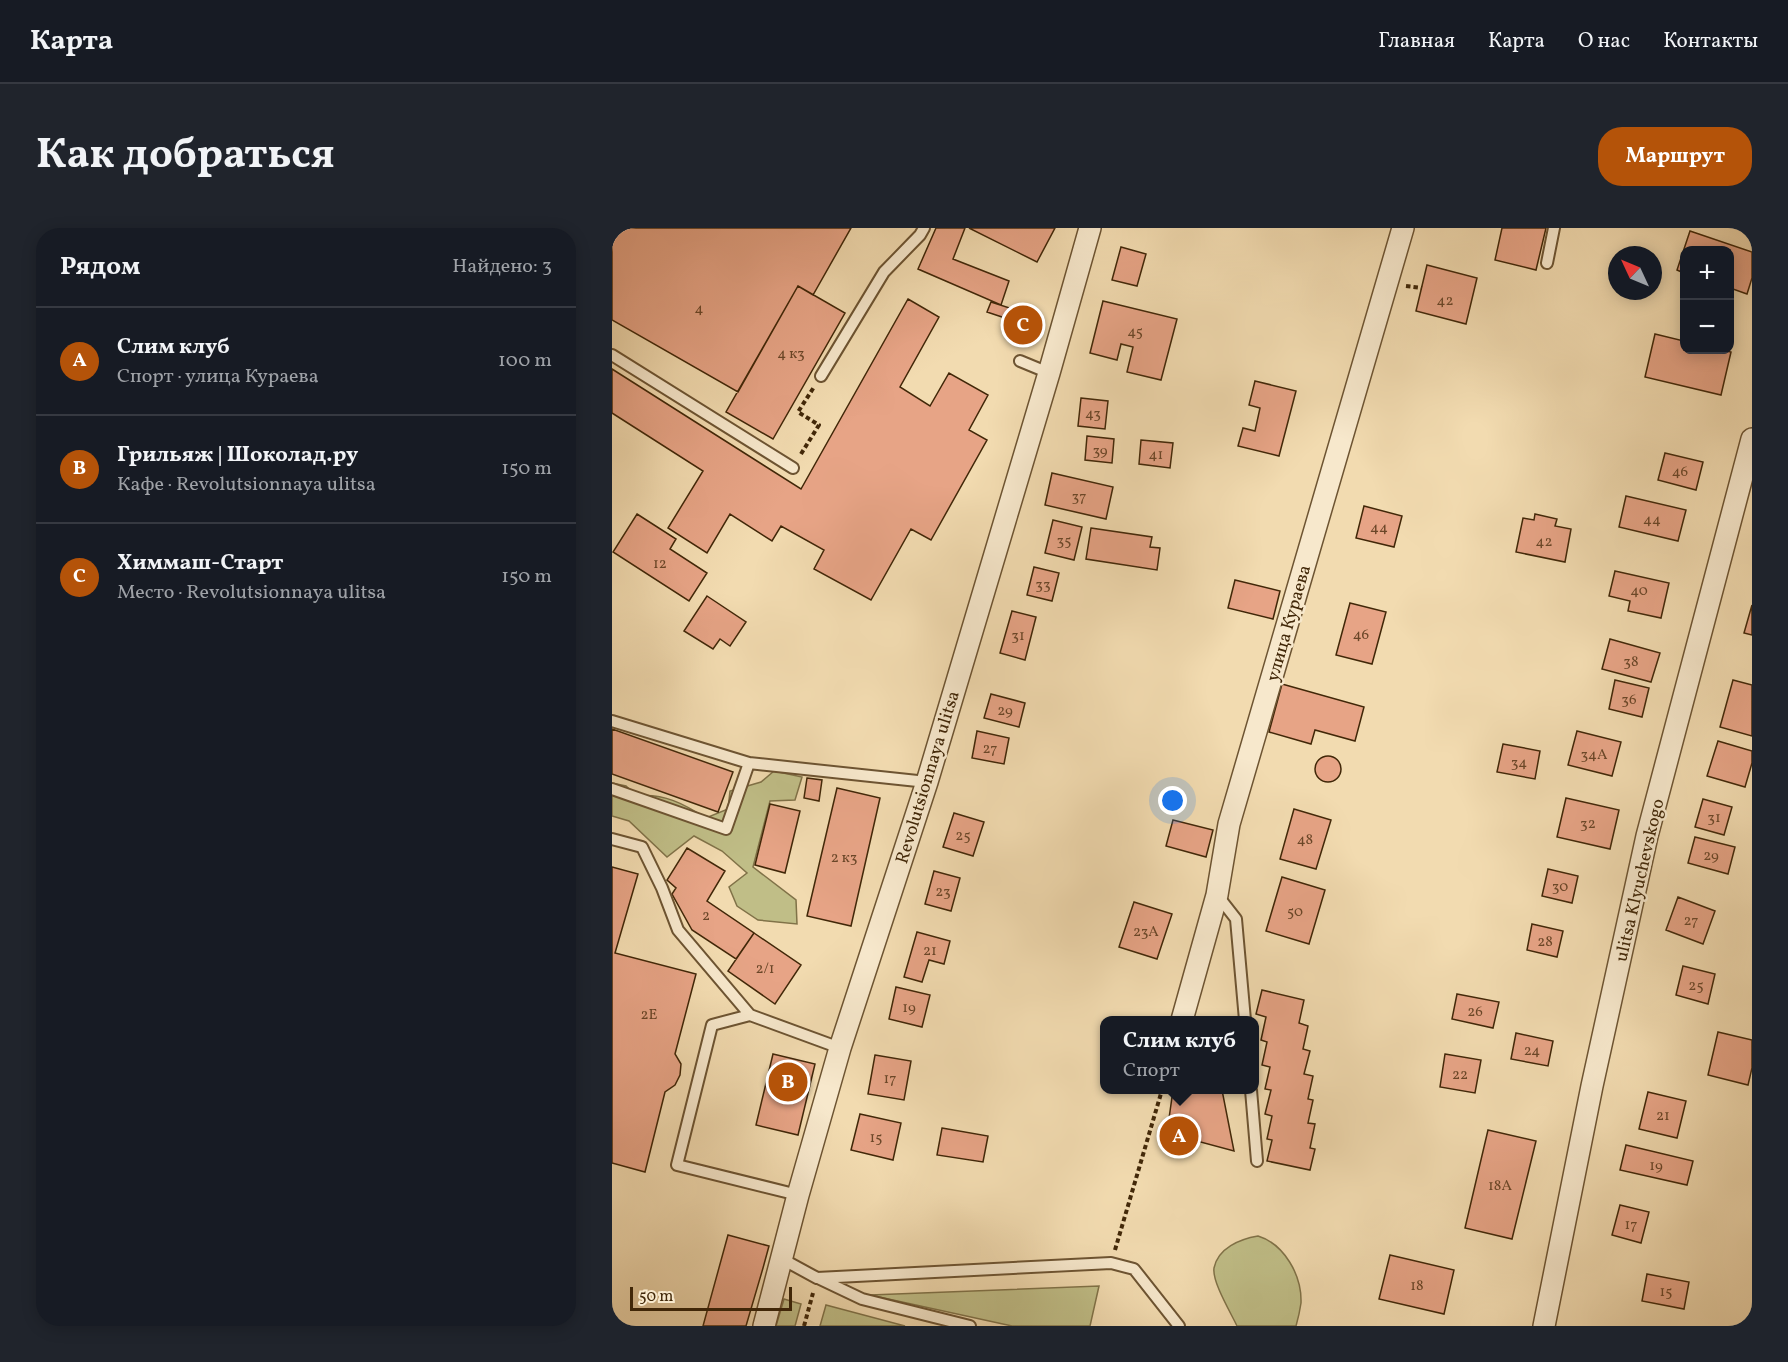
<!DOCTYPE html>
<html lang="ru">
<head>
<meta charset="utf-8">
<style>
	:root { --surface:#171b24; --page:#20242c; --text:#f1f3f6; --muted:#9ea1a6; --line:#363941; --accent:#b45309 }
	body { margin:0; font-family:Vollkorn,serif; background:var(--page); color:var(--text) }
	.controls { position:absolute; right:18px; top:18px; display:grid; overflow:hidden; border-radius:12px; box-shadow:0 3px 15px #0003 }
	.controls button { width:54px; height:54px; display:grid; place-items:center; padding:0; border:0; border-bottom:2px solid var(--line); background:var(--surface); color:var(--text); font:30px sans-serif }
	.compass { position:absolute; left:996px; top:18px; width:54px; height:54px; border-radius:50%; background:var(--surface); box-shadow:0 3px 15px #0003; rotate:314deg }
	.scale { position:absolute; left:18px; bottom:15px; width:162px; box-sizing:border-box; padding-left:6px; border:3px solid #412708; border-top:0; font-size:16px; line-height:21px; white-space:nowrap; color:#412708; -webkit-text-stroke:4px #f7e8cc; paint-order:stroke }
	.you { position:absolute; left:561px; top:573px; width:21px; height:21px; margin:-15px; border:4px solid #fff; border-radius:50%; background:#1a73e8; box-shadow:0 0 0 9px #1a73e833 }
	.badge { display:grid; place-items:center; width:39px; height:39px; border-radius:50%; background:var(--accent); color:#fff; font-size:20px; font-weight:700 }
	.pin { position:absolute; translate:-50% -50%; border:3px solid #fff; box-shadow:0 2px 6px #0006 }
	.popup { position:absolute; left:488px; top:788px; width:159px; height:78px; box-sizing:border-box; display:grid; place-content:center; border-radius:12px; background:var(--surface); filter:drop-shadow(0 2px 4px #0005); font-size:20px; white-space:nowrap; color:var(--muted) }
	.popup b { font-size:22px; color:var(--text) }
	.popup::after { content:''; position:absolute; left:50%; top:100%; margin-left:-12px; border:12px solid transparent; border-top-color:var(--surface) }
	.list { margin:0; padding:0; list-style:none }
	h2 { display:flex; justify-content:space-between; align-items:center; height:78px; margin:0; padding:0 24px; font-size:26px }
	h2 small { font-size:20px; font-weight:400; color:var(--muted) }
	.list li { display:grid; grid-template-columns:39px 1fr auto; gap:18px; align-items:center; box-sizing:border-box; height:108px; padding:0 24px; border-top:2px solid var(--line) }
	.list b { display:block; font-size:22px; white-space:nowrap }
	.list p { margin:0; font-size:20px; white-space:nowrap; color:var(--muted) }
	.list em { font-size:20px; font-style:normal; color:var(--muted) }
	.map { position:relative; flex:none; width:1140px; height:1098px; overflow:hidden; border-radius:24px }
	header { display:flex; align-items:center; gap:36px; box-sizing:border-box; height:84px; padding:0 30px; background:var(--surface); border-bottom:2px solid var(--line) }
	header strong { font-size:28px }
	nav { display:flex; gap:33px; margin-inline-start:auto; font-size:21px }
	.intro { display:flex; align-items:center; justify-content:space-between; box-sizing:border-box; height:144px; padding:0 36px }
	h1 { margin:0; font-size:42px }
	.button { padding:15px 27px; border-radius:24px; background:var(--accent); color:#fff; font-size:21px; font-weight:700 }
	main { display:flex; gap:36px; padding:0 36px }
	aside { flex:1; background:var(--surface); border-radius:24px; box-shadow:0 3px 15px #0003 }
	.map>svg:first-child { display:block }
	.green { fill:#c0be87; stroke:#807248; stroke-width:1.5 }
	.building { fill:#e7a486; stroke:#412708; stroke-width:1.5 }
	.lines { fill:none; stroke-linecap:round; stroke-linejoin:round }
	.service-casing { stroke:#6d5432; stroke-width:14 }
	.minor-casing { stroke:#6d5432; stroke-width:24 }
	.path { stroke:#412708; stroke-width:4; stroke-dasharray:4.5 3; stroke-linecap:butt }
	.service { stroke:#f7e8cc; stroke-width:10 }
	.minor { stroke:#f7e8cc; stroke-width:21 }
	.labels { text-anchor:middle; stroke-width:5; stroke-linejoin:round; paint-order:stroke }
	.number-label { font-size:15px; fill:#6a4628 }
	.street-label { font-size:18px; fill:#412708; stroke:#f7e8cc }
</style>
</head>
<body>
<header>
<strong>Карта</strong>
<nav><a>Главная</a><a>Карта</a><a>О нас</a><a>Контакты</a></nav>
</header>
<div class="intro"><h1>Как добраться</h1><a class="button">Маршрут</a></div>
<main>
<aside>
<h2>Рядом<small>Найдено: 3</small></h2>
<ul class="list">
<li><span class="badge">A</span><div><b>Слим клуб</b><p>Спорт · улица Кураева</p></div><em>100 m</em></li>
<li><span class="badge">B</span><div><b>Грильяж | Шоколад.ру</b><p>Кафе · Revolutsionnaya ulitsa</p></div><em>150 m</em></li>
<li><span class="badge">C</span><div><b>Химмаш-Старт</b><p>Место · Revolutsionnaya ulitsa</p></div><em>150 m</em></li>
</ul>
</aside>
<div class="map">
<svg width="1140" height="1098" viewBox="0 0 1140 1098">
	<rect width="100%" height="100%" fill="#f2dbb0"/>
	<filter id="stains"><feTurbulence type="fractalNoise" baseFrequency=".00333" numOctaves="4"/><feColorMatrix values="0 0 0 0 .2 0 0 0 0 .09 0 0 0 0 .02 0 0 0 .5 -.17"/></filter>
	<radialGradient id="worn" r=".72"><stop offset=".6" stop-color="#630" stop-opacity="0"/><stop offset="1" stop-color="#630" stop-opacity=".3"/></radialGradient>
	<!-- green -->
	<path class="green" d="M162,543L190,549L183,572L158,573L141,639L184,672L185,696L146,692L125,678L117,659L135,645L110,623L82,608L55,629L17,593L0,588V555L14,558L25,568C52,565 72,576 94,590L116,581L118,563L149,554Z
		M646,1008C672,1016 690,1047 689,1075C688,1082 686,1091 684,1098H625C619,1085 600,1054 602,1040C606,1020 628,1011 646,1008Z
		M487,1058L478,1098H400L258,1067Z
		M172,1071L189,1076L183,1098H164Z
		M214,1077L293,1098H208Z"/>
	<!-- building -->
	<path class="building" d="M0,0H239L201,67L186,58L126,164L0,92Z
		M324,0H353L341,31L397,53L389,77L306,41Z
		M357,0H443L425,34Z
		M890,0H934L924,42L883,32Z
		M1124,0H1140V5Z
		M1078,3L1140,24V50L1135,66L1118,60V22H1072V45L1065,42Z
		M509,19L534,26L525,58L500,52Z
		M815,37L865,50L854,96L804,83Z
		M186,58L233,85L161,211L114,184Z
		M296,71L327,89L288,159L318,178L337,145L376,167L357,202L375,212L319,312L299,301L259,372L202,341L212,322L169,298L160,313L118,286L95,325L56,300L91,243L0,185V141L189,261Z
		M491,73L565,91L549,152L515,144L521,119L509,116L505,132L478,125Z
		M379,74L425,89L415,117L396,111L402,93L375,84Z
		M1043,106L1072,113V122H1110L1119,124L1109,167L1033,149Z
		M643,153L684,163L667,228L626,218L631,200L643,203L648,180L637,177Z
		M469,170L496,173L493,201L466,198Z
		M475,208L502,211L500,235L473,232Z
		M529,212L561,215L558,240L527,236Z
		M1053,225L1091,234L1084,262L1046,252Z
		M440,245L501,259L494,291L433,277Z
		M1014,268L1074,282L1066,313L1007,299Z
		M752,278L790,288L782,319L744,310Z
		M25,286L64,311L58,321L95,345L77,373L1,324Z
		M923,286L945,291L943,298L959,301L953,334L904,324L911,290L922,292Z
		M441,292L470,299L462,332L433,325Z
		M479,300L540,309L538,319L548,320L545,342L474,331Z
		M422,339L447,345L440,373L415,367Z
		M1003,343L1057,355L1049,390L1016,383L1018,373L997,368Z
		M623,352L668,363L661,391L616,380Z
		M95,368L134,394L118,418L108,411L101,421L72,403Z
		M738,375L774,384L760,436L724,427Z
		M1140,377V407L1132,405Z
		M400,383L424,389L413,432L388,425Z
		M998,411L1048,425L1039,454L990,441Z
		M1003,452L1037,460L1030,489L997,481Z
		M1121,452L1140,457V508L1108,499Z
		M670,456L752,479L743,513L703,502L699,516L657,504Z
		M379,466L413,475L407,499L372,490Z
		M0,501L121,544L106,584L0,546Z
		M365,503L397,510L392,536L360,530Z
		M965,503L1009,514L1000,548L956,537Z
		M1106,513L1140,523V535L1133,559L1095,548Z
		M891,516L928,523L923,551L885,544Z
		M703 541a13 13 0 1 1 26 0a13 13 0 1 1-26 0Z
		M195,550L210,552L207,573L192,570Z
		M225,560L268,570L239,698L195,688Z
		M954,570L1007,582L998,621L945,609Z
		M1091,571L1120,579L1112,607L1083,599Z
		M158,576L188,583L173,645L143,637Z
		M682,581L719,592L704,641L668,631Z
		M342,585L372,594L361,628L331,619Z
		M561,592L601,602L594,629L554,618Z
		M1083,609L1123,619L1116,646L1076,635Z
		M75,620L113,643L95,673L142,705L124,731L80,702L60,666L64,660L55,652Z
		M0,639L26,646L3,725L84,746L63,826L69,836L68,847L63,857L53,864L33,944L0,935Z
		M936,641L966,648L960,675L930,668Z
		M322,643L348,650L339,683L313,676Z
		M670,649L713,662L697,716L654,703Z
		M1066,669L1103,683L1091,716L1054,702Z
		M522,674L560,686L545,731L507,719Z
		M920,696L951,703L945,729L915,722Z
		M305,704L338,713L332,736L317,732L310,754L292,749Z
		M142,705L189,737L163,776L116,743Z
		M1071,738L1103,746L1096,776L1064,767Z
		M284,759L318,767L310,799L277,791Z
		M650,762L692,772L687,795L696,798L691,821L698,823L692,846L701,848L696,871L701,872L696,895L703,896L698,920L703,921L698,942L655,933L660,912L655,911L660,888L653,886L659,862L653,861L658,839L650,837L655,814L649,812L654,789L644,786Z
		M845,766L887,774L881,800L840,791Z
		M1106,804L1140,812V840L1136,857L1096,847Z
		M904,805L941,813L936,838L899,831Z
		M161,826L203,836L186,907L144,897Z
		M833,826L869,832L863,865L828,859Z
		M263,827L299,833L292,872L256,866Z
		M561,862H610L622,923L555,905Z
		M1036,864L1074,873L1065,910L1027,901Z
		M248,886L289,895L281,932L239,922Z
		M330,900L376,908L371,934L325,927Z
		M876,902L924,913L900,1011L853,1000Z
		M1014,917L1081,933L1075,957L1008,942Z
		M1008,977L1037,984L1029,1015L1000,1007Z
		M116,1007L157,1018L151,1040L134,1098H91Z
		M778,1027L842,1042L832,1086L767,1071Z
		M1035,1046L1077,1054L1072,1081L1030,1073Z"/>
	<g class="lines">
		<defs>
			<path id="service" d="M935,35L942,0
				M0,127L181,240
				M408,133L437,145
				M209,148L272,44L308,7L312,0
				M0,493L137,535L315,554
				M0,561L114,601L137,535
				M0,611L30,619L50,660L66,702L138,787L228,820
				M606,668L624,691L633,792
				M138,787L100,797L65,937L186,967
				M639,862L645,933
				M170,1031L205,1050L499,1035L522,1041L567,1098
				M208,1051L250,1071L358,1098"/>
			<path id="minor" d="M570,792L605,667L617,596L791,0
				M152,1098L186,967L228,820L315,554L437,145L478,0
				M932,1098L980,858L1035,608L1140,211"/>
		</defs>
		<!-- service casing -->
		<use href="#service" class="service-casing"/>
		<!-- minor casing -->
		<use href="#minor" class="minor-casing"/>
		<!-- path -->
		<path class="path" d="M794,58L810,60
			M189,226L207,197L186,184L202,159
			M503,1022L550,862
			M192,1098L201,1065"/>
		<!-- service -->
		<use href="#service" class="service"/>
		<!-- minor -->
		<use href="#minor" class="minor"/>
	</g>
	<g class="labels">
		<!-- number labels -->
		<g class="number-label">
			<text x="833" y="77">42</text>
			<text x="87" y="85">4</text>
			<text x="523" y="108">45</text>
			<text x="179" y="130">4 к3</text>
			<text x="481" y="190">43</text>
			<text x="488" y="227">39</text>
			<text x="544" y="231">41</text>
			<text x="1068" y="248">46</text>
			<text x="467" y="273">37</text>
			<text x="1040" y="296">44</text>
			<text x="767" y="304">44</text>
			<text x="452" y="317">35</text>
			<text x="932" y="318">42</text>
			<text x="48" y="340">12</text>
			<text x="431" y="361">33</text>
			<text x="1027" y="367">40</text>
			<text x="749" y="411">46</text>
			<text x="406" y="412">31</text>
			<text x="1019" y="438">38</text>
			<text x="1017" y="476">36</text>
			<text x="393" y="487">29</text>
			<text x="378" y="525">27</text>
			<text x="982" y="531">34А</text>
			<text x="907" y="539">34</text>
			<text x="1102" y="594">31</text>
			<text x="976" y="600">32</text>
			<text x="351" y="612">25</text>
			<text x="693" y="616">48</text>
			<text x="1099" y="632">29</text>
			<text x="232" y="634">2 к3</text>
			<text x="948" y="663">30</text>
			<text x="331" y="668">23</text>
			<text x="683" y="688">50</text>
			<text x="94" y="692">2</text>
			<text x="1079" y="697">27</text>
			<text x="534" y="708">23А</text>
			<text x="933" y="718">28</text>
			<text x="318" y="727">21</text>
			<text x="153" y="745">2/1</text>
			<text x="1084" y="762">25</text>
			<text x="297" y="784">19</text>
			<text x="863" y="788">26</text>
			<text x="37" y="791">2Е</text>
			<text x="920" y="827">24</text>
			<text x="848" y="851">22</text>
			<text x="278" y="855">17</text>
			<text x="1051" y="892">21</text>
			<text x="264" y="914">15</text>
			<text x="1044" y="942">19</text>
			<text x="888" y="962">18А</text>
			<text x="1019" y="1001">17</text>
			<text x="805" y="1062">18</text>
			<text x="1054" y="1068">15</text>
		</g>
		<!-- street labels -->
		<g class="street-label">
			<text transform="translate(676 395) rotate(-74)" y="6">улица Кураева</text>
			<text transform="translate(315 549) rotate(-73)" y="6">Revolutsionnaya ulitsa</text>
			<text transform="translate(1027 652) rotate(-77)" y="6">ulitsa Klyuchevskogo</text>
		</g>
	</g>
	<rect width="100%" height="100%" filter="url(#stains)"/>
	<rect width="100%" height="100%" fill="url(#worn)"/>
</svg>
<div class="controls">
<button>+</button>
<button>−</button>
</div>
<svg class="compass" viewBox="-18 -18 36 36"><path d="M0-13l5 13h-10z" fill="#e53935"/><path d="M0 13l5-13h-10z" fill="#9ea1a6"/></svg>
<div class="scale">50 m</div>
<div class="you"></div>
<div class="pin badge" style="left:567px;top:908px">A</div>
<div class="popup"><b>Слим клуб</b>Спорт</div>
<div class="pin badge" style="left:176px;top:854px">B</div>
<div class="pin badge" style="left:411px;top:97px">C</div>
</div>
</main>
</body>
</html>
